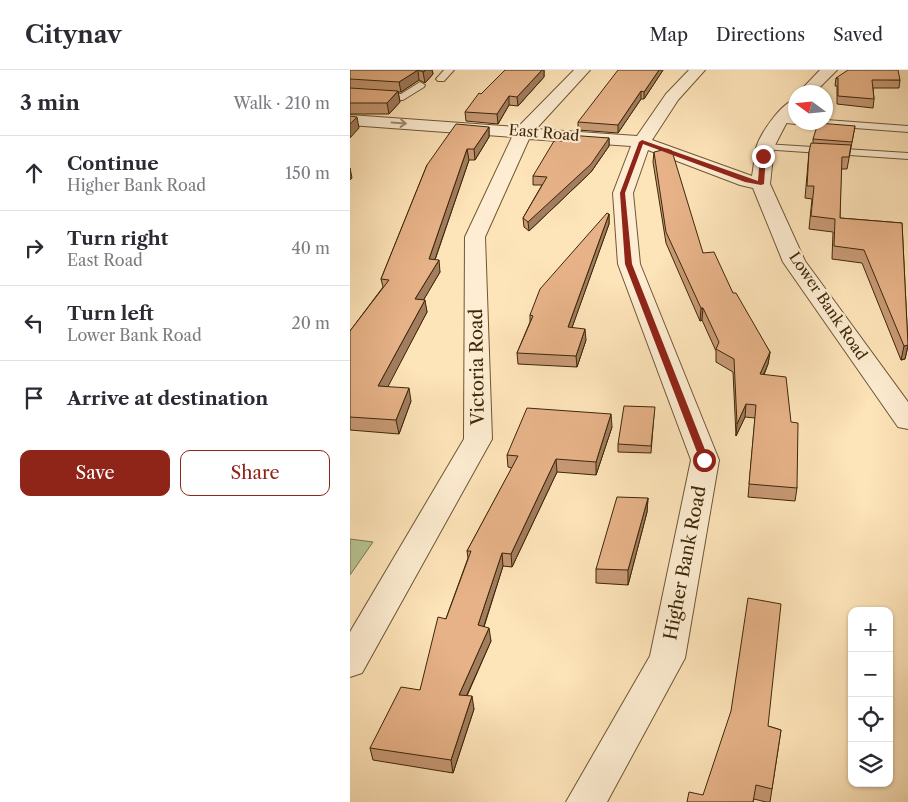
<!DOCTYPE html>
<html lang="en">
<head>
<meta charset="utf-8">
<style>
	:root { --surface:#fff; --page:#f7f7f7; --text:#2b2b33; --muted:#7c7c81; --line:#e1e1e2; --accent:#8f2418 }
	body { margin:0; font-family:"Libre Caslon Text",serif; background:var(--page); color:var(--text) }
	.controls { position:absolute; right:15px; bottom:15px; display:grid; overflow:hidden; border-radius:10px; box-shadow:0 1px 4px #0004 }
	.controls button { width:45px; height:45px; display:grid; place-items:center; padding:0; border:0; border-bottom:1px solid var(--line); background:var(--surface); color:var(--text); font:25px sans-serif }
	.compass { position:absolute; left:438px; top:15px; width:45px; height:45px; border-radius:50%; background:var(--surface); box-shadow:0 1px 4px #0004; rotate:285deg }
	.stop { position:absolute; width:15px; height:15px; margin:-11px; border:4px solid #8f2418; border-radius:50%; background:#fff }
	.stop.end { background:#8f2418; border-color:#fff; box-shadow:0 1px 5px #0008 }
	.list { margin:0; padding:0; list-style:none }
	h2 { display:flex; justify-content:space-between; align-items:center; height:65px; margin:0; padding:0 20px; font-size:21px }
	h2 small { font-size:16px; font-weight:400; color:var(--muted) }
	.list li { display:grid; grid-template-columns:32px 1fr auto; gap:15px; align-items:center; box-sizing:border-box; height:75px; padding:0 20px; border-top:1px solid var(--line) }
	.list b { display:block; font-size:19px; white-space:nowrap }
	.list p { margin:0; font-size:16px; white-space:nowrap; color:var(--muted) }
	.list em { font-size:16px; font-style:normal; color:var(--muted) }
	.actions { display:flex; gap:10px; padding:15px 20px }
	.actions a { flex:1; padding:11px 0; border:1px solid var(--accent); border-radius:10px; text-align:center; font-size:18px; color:var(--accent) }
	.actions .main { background:var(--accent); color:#fff }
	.icon { flex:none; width:28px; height:28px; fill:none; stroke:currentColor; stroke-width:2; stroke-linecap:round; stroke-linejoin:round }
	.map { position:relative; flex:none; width:558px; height:732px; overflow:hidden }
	header { display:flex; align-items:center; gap:30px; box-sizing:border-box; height:70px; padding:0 25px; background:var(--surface); border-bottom:1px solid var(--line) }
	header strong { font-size:24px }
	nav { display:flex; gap:28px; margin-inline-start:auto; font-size:18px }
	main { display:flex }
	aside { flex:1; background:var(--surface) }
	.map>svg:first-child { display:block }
	.green { fill:#b9c594; stroke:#7b764e }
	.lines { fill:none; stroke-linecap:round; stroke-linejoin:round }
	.service-casing { stroke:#6d5734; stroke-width:2 }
	.minor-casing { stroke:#6d5734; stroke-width:2 }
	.service { fill:#feedd2; fill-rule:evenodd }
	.minor { fill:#feedd2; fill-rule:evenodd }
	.wall { fill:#c79975; stroke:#3d2808 }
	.shaded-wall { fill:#a27d5f; stroke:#3d2808 }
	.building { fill:#e7b288; stroke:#3d2808 }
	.oneway { stroke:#9e8a6d }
	.route { fill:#8f2418 }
	.labels { text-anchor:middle; stroke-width:4.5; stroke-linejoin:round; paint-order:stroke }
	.far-street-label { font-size:15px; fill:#3d2808; stroke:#feedd2 }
	.street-label { font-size:18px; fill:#3d2808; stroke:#feedd2 }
</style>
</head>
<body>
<header>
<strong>Citynav</strong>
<nav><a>Map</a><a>Directions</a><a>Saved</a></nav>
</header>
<main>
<aside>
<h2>3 min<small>Walk · 210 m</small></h2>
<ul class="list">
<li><svg class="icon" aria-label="ahead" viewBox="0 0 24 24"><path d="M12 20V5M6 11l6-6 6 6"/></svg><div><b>Continue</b><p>Higher Bank Road</p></div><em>150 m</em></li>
<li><svg class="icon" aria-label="right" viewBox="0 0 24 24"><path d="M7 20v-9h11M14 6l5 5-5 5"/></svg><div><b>Turn right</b><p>East Road</p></div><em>40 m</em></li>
<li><svg class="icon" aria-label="left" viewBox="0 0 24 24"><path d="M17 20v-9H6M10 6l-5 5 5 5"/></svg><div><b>Turn left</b><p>Lower Bank Road</p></div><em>20 m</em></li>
<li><svg class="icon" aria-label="arrive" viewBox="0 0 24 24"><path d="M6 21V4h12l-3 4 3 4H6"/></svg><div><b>Arrive at destination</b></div></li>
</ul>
<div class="actions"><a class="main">Save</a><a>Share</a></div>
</aside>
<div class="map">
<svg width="558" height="732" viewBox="0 0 558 732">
	<rect width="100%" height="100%" fill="#fee4b9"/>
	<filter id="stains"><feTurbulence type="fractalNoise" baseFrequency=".004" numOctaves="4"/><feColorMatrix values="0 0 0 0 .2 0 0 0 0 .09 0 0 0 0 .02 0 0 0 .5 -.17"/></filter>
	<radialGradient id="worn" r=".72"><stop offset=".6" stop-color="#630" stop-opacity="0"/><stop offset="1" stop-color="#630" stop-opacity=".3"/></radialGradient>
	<!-- green -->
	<path class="green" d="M0,469L23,472L0,505Z"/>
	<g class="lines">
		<defs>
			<path id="service" d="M94,0H104L94,11H88L86,9Z
				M70,12L75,15L74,17L53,30L0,27V21L51,24Z
				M430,47L446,48V52H450L446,54L426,52L425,50L426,48Z
				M476,50L558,56V62L465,55L460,52H476Z
				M415,74L558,83V89L411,79L409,77Z"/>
			<path id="minor" d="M224,0H240L186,59L287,66L316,24L339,0H355L328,30L302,70L402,106C404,97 404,87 406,78C410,64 431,33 446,29V44L437,52L424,77L420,114L455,191L558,332V359L548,357L433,192L403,118L390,115L298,80L283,123L290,194L369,390L335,588L257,732H216L300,586L341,390L268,194L263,123L281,76L179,69L135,167L142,369L12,603L0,607V562L114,369L115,167L162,67L0,55V45L168,57Z
				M470,0H487L465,22H449Z"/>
		</defs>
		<!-- service casing -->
		<use href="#service" class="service-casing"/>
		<!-- minor casing -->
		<use href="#minor" class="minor-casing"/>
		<!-- service -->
		<use href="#service" class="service"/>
		<!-- minor -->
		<use href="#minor" class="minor"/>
	</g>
	<!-- wall -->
	<path class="wall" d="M0,0H82L83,4L75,13L69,10L51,22H48L50,32L39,44H0Z
		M155,0H194V7L168,36L159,35L148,54L116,51L115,42L131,24Z
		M313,0L294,29H291L268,63L228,60V52Z
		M486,8L550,10L549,18H523L524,29L523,38L487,34V16H485Z
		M505,56L497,99H491L490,148L552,153L558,276L555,289L551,290L512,193L482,189L483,162L459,159L462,129L455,128L459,82L463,73V69Z
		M139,57V67L125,90H119L85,190L90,202L74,229L77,242L37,317L61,331L49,364L0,360V261L33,217L31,209L77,95Z
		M259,68V76L241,102L179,161L174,157L173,148L192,115H183V106L213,71Z
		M304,82L353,183L383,223L420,282L418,294L414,305L447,418L445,431L398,427L405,348L395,347L386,366L383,302L366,292V281L352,250L350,251L316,173L303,92Z
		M259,144V154L222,257L236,270L227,297L168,294L167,283L180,252V245Z
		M304,344L301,383L268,382V374Z
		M262,357L246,405L207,402L162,497L153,496L134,557L141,571L117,626L124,639L103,703L23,690L20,678L70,620L118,488L117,481L162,398L158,397L157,385Z
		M298,428L297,442L278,515L246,513V499Z
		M418,656L431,660L420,732H416L404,729L403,732H337L353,725Z"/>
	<!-- shaded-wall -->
	<path class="shaded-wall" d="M68,0L69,10L51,22L49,12Z
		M76,0H82L83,4L75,13L73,2Z
		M192,0H194V7L168,36L167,27Z
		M309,0H313L294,29V22Z
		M48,21L50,32L39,44L37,33Z
		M291,21V29L268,63V55Z
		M159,26V35L148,54L147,44Z
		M7,47L9,58L0,68V54Z
		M139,57V67L125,90L124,79Z
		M259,68V76L241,102L179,161L178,152Z
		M117,79L119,90L81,201L79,189Z
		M0,98L2,108L0,110Z
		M259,144V154L218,269V257Z
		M89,190L90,202L67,241L65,229Z
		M75,230L77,242L31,330L28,316Z
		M351,238H353L352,250L350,251Z
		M235,259L236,270L227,297L226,286Z
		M558,275L555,289L551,290L554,276Z
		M420,282L418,294L408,317L410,304Z
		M59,318L61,331L49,364L46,350Z
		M396,334L395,347L386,366L387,354Z
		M261,344L262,357L246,405V392Z
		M206,389L207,402L162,497L161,484Z
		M298,428L297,442L278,515V500Z
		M152,483L153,496L130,568L128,555Z
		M139,558L141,571L111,638L109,625Z
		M122,626L124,639L103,703L101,690Z"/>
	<!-- building -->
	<path class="building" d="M0,0H76L73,2L68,0L49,12L0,9Z
		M155,0H192L167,27L159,26L147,44L115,42L129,23L131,24Z
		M268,0H309L294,22L291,21L268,55L228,52Z
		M498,0H548L550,10H522L524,29L488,26V8H486Z
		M0,18L48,21L37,33H0Z
		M0,46L7,47L0,54Z
		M468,53L505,56L502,72L463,69Z
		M106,54L139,57L124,79H117L79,189L89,190L65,229L75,230L28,316L59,318L46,350L0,347V261L39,210L31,209L77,95Z
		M218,65L259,68L241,94L178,152L173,148L197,107L183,106L204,71H213Z
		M461,73L501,75L499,87H492L490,148L552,153L558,275L554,276L514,180L484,176L485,149L461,146L464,116H457L459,82Z
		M317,79L322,81L353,183L364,182L383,223H386L420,282L410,304L436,307L441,352L448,353L447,418L399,414L406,335L396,334L387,354L384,289L366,279L369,272L353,238H351L316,162L304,82Z
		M257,143L259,144L218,257L235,259L226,286L167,283L183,246L180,245L190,219Z
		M274,336L305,337L301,376L268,374Z
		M177,338L261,344L246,392L206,389L161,484L152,483L128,555L139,558L109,625L122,626L101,690L20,678L51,617L70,620L88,547L96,549L121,481H117L168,386L157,385Z
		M267,427L298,428L278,500L246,499Z
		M398,528L431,534L418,656L431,660L422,719L406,715L403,732H337L339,722L353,725L381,641Z"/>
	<!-- one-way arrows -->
	<defs><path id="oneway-shaft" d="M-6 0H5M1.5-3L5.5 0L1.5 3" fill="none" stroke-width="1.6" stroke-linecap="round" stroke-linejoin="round" transform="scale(1.25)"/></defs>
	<use class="oneway" href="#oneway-shaft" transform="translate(49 53) rotate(4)"/>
	<!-- route -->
	<path class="route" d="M292,70L408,111L410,86L413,85L416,86L414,114L411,115L395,112L293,74L275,123L282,194L359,390L354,393L350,390L275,194L270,123L289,72Z"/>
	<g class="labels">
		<!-- far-street labels -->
		<g class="far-street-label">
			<text transform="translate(194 63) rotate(5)" y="5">East Road</text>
			<text transform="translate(478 236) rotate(56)" y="5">Lower Bank Road</text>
		</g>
		<!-- street labels -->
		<g class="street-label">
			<text transform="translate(127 297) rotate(-91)" y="6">Victoria Road</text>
			<text transform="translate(335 493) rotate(-79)" y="6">Higher Bank Road</text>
		</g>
	</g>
	<rect width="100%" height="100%" filter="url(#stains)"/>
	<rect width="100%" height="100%" fill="url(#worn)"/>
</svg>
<div class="controls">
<button>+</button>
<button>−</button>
<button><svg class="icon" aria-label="locate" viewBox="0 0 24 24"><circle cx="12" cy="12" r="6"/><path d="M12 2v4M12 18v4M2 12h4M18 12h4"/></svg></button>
<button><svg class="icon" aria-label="layers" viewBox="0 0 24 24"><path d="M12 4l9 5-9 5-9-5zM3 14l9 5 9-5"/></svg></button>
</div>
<svg class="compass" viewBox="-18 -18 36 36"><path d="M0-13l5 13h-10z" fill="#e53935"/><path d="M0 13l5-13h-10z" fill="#7c7c81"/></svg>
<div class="stop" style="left:354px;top:390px"></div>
<div class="stop end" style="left:413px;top:86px"></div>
</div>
</main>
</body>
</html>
